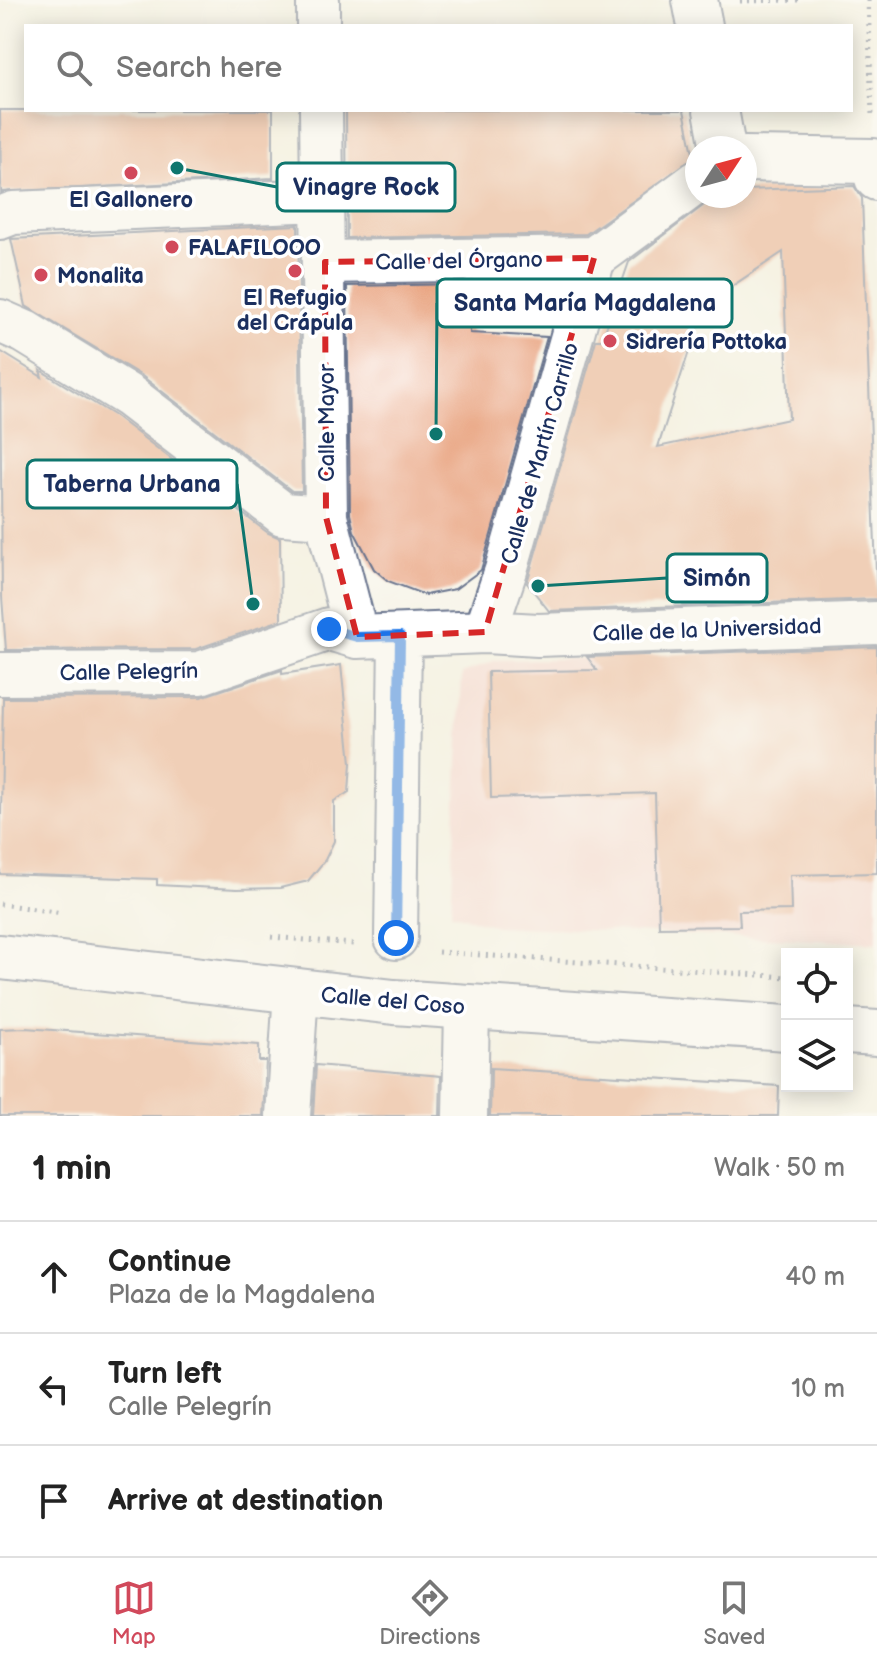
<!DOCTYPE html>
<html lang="en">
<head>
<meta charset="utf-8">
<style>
	:root { --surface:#fff; --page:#f6f6f6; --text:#222; --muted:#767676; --line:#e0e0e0; --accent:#d1495b }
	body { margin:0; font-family:"Balsamiq Sans",sans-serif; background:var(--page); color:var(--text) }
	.controls { position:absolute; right:24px; bottom:24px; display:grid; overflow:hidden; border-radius:0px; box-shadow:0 4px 20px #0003 }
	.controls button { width:72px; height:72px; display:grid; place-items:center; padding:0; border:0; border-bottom:2px solid var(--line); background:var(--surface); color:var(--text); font:40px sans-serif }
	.compass { position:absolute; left:685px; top:136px; width:72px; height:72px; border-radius:50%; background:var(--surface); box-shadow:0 4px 20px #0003; rotate:54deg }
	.stop { position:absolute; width:24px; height:24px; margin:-18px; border:6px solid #1a73e8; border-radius:50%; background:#fff }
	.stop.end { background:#1a73e8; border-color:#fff; box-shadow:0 2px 8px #0008 }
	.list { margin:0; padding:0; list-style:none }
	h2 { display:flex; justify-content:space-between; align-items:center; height:104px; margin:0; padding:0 32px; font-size:34px }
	h2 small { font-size:26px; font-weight:400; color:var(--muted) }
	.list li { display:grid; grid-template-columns:52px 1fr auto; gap:24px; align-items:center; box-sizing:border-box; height:112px; padding:0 32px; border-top:2px solid var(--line) }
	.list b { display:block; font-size:30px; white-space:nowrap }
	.list p { margin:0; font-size:26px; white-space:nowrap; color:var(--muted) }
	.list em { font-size:26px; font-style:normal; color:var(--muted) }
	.icon { flex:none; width:44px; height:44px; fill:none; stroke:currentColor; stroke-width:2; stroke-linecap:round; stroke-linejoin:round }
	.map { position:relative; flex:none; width:877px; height:1116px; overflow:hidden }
	.search { position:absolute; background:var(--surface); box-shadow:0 4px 20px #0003; left:24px; right:24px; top:24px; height:88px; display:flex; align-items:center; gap:20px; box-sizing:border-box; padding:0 28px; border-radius:0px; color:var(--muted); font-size:30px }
	.sheet { height:440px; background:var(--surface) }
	nav { display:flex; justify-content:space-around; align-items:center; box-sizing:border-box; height:112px; border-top:2px solid var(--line); background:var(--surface); font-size:22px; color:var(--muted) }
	nav a { display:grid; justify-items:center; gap:4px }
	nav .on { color:var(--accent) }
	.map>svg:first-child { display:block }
	.built { fill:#f7d0cb }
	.building { fill:#e9a582; fill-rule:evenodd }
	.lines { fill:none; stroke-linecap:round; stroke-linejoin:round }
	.pedestrian-casing { stroke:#67738d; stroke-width:46 }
	.minor-casing { stroke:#67738d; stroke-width:48 }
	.tertiary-casing { stroke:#67738d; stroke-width:48 }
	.path { stroke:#67738d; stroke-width:5; stroke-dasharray:2 6; stroke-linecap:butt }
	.pedestrian { stroke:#fff; stroke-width:42 }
	.minor { stroke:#fff; stroke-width:44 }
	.tertiary { stroke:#fff; stroke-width:44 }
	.route { stroke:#1a73e8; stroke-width:10 }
	.marked { fill:none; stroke:#d62828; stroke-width:6; stroke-dasharray:16 10; stroke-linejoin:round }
	.poi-dot { fill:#d1495b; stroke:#fff; stroke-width:3 }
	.labels { text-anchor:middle; stroke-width:7; stroke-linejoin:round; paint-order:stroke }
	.poi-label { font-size:22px; font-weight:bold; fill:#1b2f5e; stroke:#fff; text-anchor:start }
	.street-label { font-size:22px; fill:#1b2f5e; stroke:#fff }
	.leader { fill:none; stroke:#0f766e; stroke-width:3 }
	.callout-dot { fill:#0f766e; stroke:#fff; stroke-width:3 }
	.callout { fill:#fff; stroke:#0f766e; stroke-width:3 }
	.callout-label { font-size:24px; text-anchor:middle; font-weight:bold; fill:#1b2f5e }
</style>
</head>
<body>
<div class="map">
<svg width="877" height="1116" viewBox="0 0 877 1116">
	<rect width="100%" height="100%" fill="#fff"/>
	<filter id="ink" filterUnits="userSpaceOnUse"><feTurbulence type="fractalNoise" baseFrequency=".0125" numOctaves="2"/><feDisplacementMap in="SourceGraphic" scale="16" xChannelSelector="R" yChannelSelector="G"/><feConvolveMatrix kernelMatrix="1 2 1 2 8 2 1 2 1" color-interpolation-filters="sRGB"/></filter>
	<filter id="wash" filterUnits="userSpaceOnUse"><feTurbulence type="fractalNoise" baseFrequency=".006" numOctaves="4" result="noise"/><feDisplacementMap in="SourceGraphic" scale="32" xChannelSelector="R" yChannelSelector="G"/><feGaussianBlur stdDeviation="1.8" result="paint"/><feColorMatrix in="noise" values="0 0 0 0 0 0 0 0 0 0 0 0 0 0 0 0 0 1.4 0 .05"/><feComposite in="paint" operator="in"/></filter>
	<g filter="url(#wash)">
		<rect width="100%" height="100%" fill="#f5f2e3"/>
		<!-- built -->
		<path class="built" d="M877,654V943L496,926L451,913L462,674L496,660Z"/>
		<g id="blocks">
			<!-- building -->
			<path class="building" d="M0,110H273V178L1,192Z
				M346,110H684L694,158L586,234L347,238Z
				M854,186L862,198L877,599L549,611L527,583L596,340H602L629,262L716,196H745V190ZM783,252L789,419L658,447L704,305Z
				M298,225L302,491H292L142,376L26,306L11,239Z
				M470,284V333L547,337L481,570L455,589L425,595L388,581L374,569L354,531L350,514L347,286Z
				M0,351L42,377L40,370L115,416L268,533L280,538L281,620L196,649L6,650L2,597Z
				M877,647V873L790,875L791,910L739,911L740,926L659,927L655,793L491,798L488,672L597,670L587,657Z
				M341,665L351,763L349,792L334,801V841L325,860L308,881L280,888L237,889L157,885V879L0,874L3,698L201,697L282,670V674Z
				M25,1028L259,1045V1061H266L263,1116H0V1029Z
				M316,1065L441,1076L440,1116H313Z
				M491,1068L779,1086L778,1116H490Z"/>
		</g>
	</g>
	<g filter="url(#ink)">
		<use href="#blocks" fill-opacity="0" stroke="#67738d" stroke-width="2"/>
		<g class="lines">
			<defs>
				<path id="pedestrian" d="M318,0V26
					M321,110L326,517L357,637
					M0,218L13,213L321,200
					M325,262L594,258
					M0,321L25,332L129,396L283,514L326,517
					M485,632L506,570L594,258L697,182
					M0,674L200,673L329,629L357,637L485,632L538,635L877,623
					M396,938L400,636"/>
				<path id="minor" d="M695,0L700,26
					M716,110L723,148
					M745,159L873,161L877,178
					M288,1116L296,991
					M465,1116L467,1008"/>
				<path id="tertiary" d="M0,957L394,1002L787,1028
					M847,1031L877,1033"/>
			</defs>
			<!-- pedestrian casing -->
			<use href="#pedestrian" class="pedestrian-casing"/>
			<!-- minor casing -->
			<use href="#minor" class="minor-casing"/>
			<!-- tertiary casing -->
			<use href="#tertiary" class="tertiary-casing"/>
			<!-- path -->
			<path class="path" d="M868,0L872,116
				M740,1L803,0
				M0,904L62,913
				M271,937L353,944
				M438,952L787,977"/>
			<!-- pedestrian -->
			<use href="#pedestrian" class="pedestrian"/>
			<!-- minor -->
			<use href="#minor" class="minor"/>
			<!-- tertiary -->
			<use href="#tertiary" class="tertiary"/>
		</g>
	</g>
	<g class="lines" filter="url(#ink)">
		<!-- route -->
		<path class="route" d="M329,629L357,637L400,636L396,938"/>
	</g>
	<!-- marked area -->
	<path d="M0 0H877V1116H0ZM594,258L485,632L357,637L326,517L325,262Z" fill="#f5f2e3" fill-opacity=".55" fill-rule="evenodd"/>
	<path class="marked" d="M594,258L485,632L357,637L326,517L325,262Z"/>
	<!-- markers -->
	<g class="poi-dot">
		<circle cx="131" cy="173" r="8"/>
		<circle cx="172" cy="247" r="8"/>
		<circle cx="295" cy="271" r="8"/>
		<circle cx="41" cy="275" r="8"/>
		<circle cx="610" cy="341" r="8"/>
	</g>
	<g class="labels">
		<!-- poi labels -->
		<g class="poi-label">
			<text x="131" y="207" text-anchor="middle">El Gallonero</text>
			<text x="188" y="255">FALAFILOOO</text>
			<text x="57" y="283">Monalita</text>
			<text x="295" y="305" text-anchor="middle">El Refugio<tspan x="295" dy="25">del Crápula</tspan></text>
			<text x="626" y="349">Sidrería Pottoka</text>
		</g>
		<!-- street labels -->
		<g class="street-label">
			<text transform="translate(459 260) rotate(-1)" y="8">Calle del Órgano</text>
			<text transform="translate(326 423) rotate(-90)" y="8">Calle Mayor</text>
			<text transform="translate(539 453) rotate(-74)" y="8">Calle de Martín Carrillo</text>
			<text transform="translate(707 629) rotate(-2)" y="8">Calle de la Universidad</text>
			<text transform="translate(129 671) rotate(-1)" y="8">Calle Pelegrín</text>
			<text transform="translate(393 1000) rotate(5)" y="8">Calle del Coso</text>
		</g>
	</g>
	<!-- callouts -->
	<path class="leader" d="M177 168L277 187M436 434L437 303M253 604L237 484M538 586L667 578"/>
	<g class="callout-dot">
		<circle cx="177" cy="168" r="8"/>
		<circle cx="436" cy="434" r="8"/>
		<circle cx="253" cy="604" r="8"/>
		<circle cx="538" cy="586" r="8"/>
	</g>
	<g class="callout">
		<rect x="277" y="163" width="178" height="48" rx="8"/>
		<rect x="437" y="279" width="295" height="48" rx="8"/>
		<rect x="27" y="460" width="210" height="48" rx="8"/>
		<rect x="667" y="554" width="100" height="48" rx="8"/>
	</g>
	<g class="callout-label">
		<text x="366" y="195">Vinagre Rock</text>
		<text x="585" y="311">Santa María Magdalena</text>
		<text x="132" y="492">Taberna Urbana</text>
		<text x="717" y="586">Simón</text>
	</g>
</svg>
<div class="controls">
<button><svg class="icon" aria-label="locate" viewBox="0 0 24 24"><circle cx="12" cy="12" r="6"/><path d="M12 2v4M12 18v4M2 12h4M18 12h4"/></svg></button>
<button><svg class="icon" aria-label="layers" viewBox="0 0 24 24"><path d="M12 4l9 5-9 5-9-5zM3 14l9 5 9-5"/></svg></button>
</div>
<svg class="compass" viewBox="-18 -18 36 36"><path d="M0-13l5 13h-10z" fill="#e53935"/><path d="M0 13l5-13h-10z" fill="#767676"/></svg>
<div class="stop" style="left:396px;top:938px"></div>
<div class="stop end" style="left:329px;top:629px"></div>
<div class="search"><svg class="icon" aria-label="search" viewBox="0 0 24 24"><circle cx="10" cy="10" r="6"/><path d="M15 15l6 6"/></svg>Search here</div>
</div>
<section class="sheet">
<h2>1 min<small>Walk · 50 m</small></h2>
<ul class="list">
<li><svg class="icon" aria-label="ahead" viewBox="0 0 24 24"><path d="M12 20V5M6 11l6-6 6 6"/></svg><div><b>Continue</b><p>Plaza de la Magdalena</p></div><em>40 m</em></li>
<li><svg class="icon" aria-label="left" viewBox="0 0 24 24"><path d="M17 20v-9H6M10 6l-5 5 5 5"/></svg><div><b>Turn left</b><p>Calle Pelegrín</p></div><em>10 m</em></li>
<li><svg class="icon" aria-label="arrive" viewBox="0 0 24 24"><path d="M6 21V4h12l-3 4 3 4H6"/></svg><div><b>Arrive at destination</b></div></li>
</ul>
</section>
<nav>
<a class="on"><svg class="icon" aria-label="map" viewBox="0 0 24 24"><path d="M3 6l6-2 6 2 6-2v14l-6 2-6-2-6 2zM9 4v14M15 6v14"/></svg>Map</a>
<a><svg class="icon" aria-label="directions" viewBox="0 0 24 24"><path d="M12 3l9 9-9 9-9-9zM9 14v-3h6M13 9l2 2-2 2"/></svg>Directions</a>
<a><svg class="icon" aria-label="saved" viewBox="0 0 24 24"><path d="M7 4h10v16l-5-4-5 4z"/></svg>Saved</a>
</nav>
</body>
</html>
